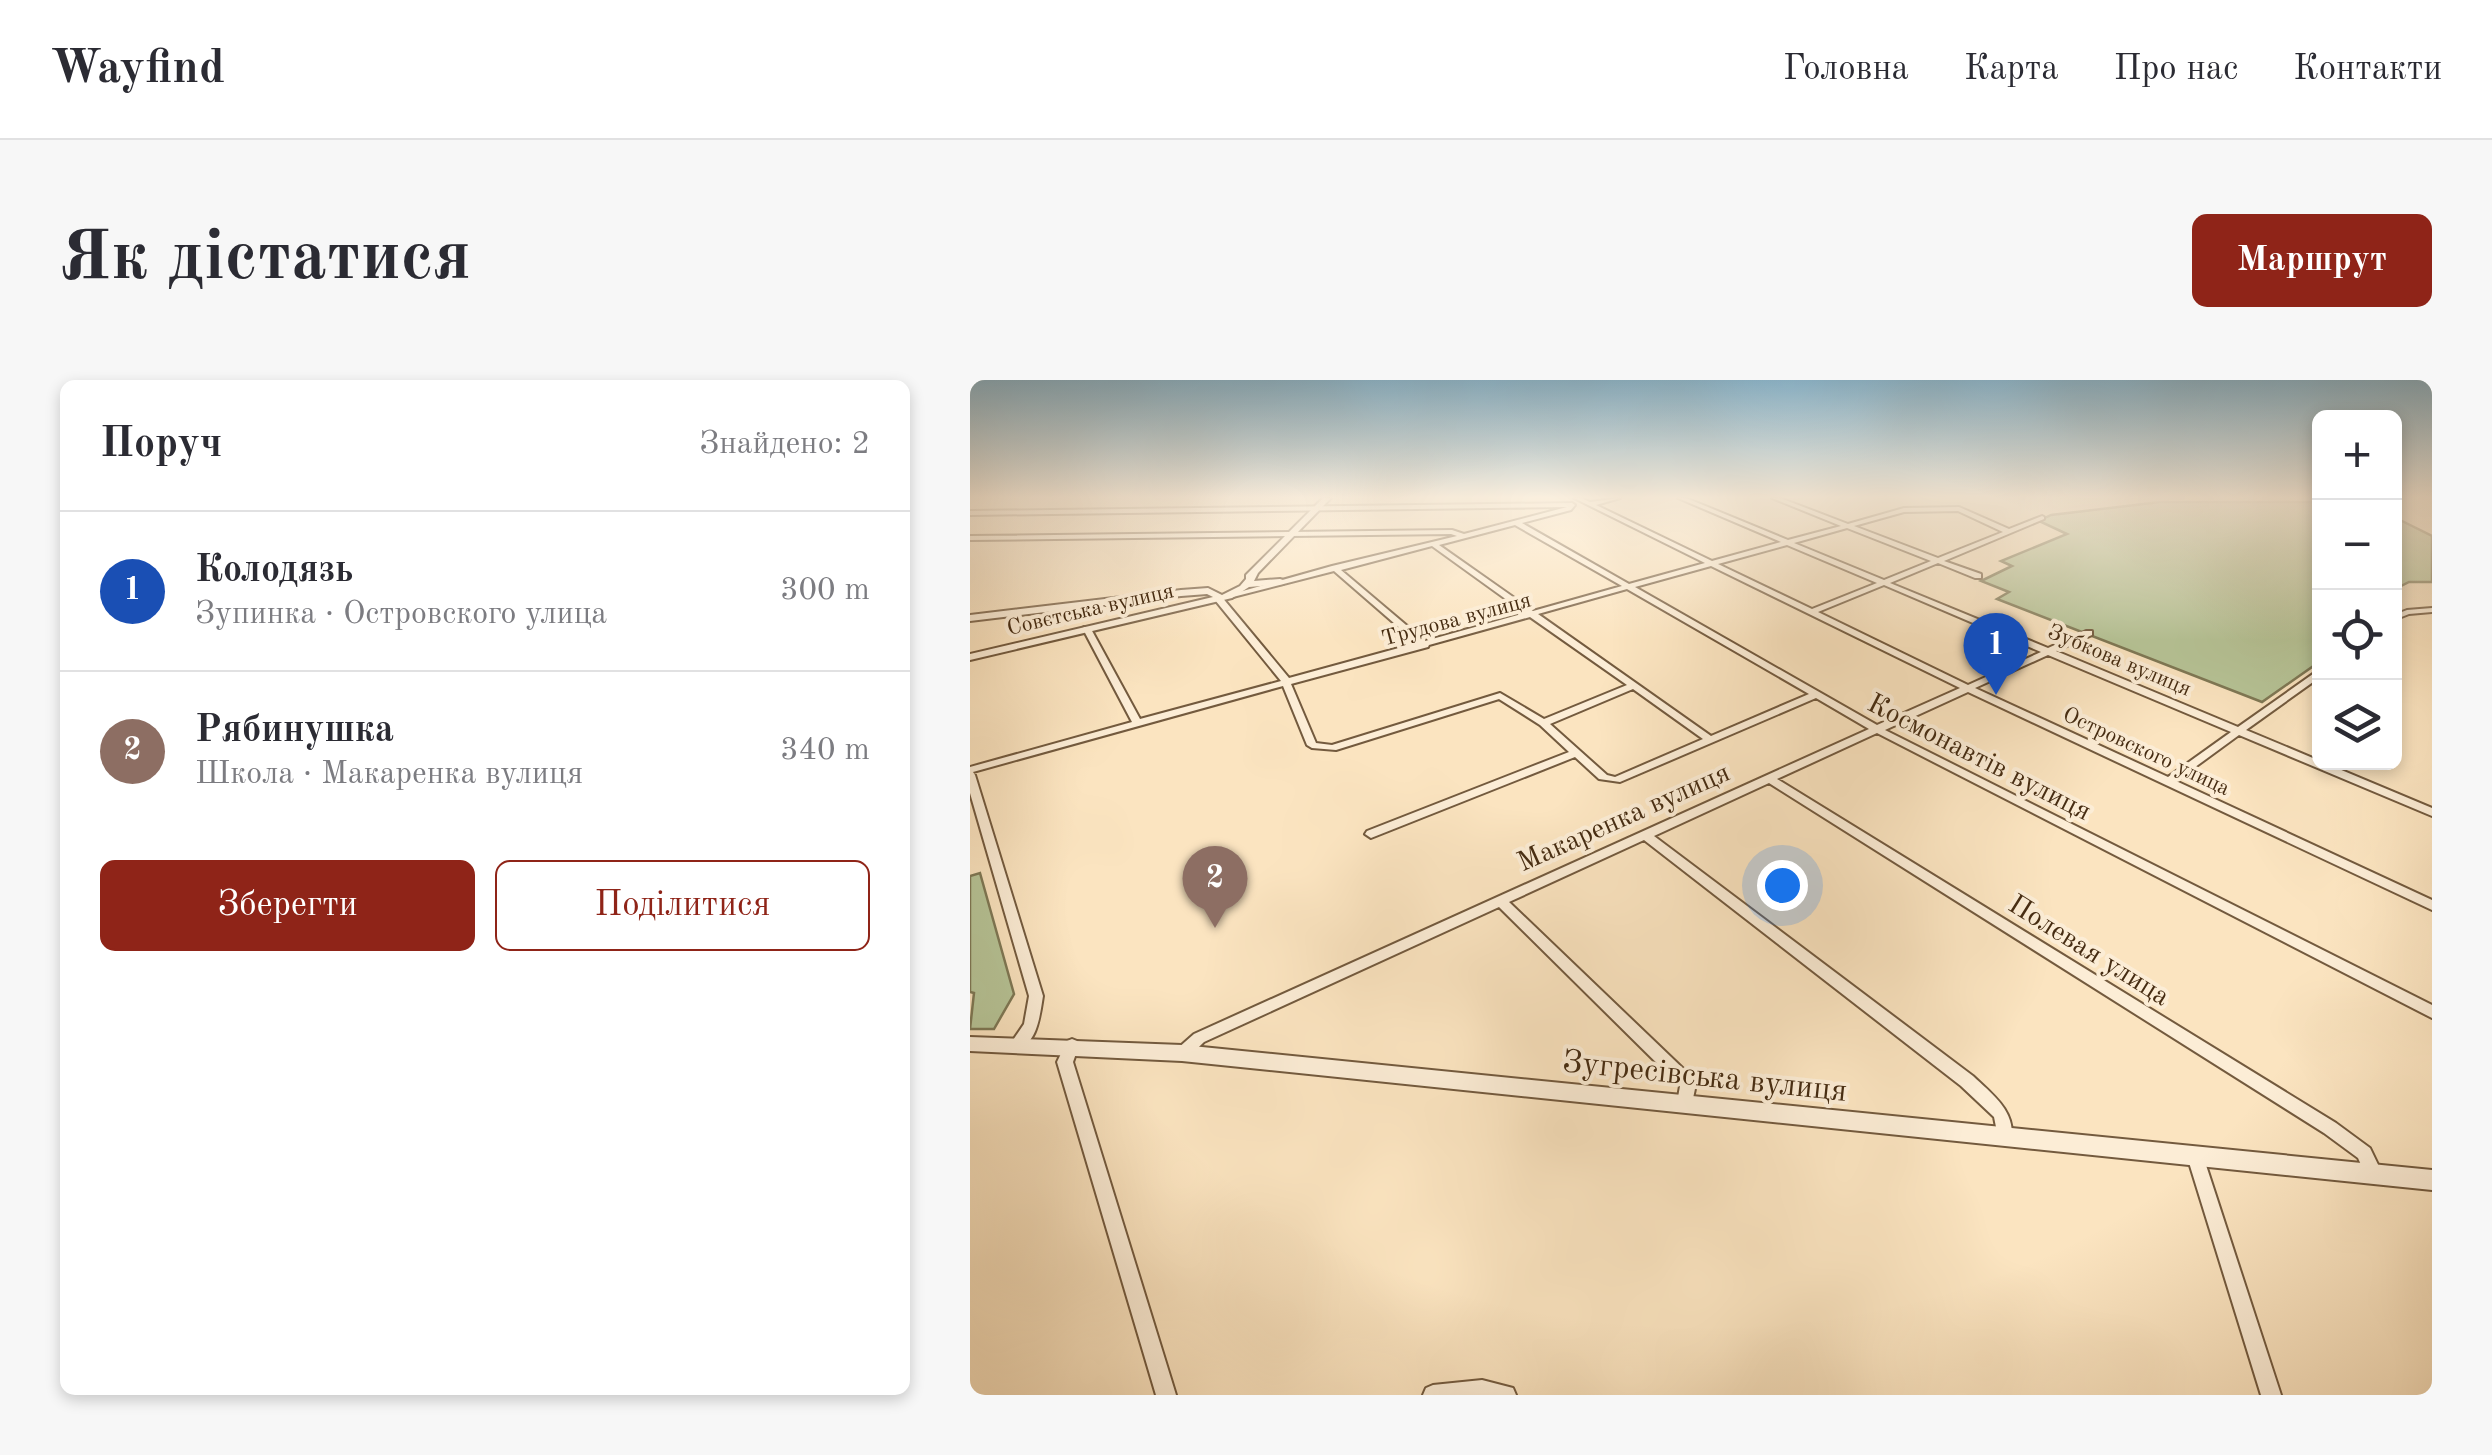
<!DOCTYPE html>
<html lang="uk">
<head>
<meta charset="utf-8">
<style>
	:root { --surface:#fff; --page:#f7f7f7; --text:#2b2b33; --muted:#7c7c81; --line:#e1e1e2; --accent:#8f2418 }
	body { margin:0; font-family:"Old Standard TT",serif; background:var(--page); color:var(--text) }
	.controls { position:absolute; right:30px; top:30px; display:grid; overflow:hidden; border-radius:15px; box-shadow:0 5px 15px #0003 }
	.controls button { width:90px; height:90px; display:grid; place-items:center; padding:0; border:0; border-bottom:2px solid var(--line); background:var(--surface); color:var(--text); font:50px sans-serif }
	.you { position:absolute; left:812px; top:505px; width:35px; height:35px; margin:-25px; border:8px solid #fff; border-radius:50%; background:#1a73e8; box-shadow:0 0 0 15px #1a73e833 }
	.badge { display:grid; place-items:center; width:65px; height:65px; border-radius:50%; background:var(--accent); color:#fff; font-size:32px; font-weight:700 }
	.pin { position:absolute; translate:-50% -82px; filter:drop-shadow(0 2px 5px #0008) }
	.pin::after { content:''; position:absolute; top:52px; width:35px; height:30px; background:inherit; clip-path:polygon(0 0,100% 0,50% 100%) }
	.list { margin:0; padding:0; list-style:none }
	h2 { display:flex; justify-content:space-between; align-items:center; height:130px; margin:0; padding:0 40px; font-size:42px }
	h2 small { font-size:32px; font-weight:400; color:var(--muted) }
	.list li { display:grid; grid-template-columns:65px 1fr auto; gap:30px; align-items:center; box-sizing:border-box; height:160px; padding:0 40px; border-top:2px solid var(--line) }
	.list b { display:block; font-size:38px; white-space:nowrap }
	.list p { margin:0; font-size:32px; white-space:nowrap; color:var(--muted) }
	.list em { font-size:32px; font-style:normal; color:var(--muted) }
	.actions { display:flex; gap:20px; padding:30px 40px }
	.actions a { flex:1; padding:22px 0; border:2px solid var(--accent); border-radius:15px; text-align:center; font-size:35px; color:var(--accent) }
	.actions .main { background:var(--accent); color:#fff }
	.icon { flex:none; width:55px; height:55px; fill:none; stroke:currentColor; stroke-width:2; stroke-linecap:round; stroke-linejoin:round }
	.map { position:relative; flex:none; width:1462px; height:1015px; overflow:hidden; border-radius:15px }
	header { display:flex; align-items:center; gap:60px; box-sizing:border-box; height:140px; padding:0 50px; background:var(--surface); border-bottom:2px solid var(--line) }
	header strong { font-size:48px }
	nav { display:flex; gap:55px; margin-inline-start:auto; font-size:35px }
	.intro { display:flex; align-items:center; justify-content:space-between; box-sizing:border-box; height:240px; padding:0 60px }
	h1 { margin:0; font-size:70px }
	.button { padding:25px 45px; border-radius:15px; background:var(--accent); color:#fff; font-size:35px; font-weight:700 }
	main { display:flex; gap:60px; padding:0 60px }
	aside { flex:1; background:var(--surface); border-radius:15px; box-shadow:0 5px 15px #0003 }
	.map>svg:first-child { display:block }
	.green { fill:#b7c598; stroke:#7e7855; stroke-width:2.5 }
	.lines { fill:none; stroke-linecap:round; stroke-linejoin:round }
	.minor-casing { stroke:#735a3e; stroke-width:4 }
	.tertiary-casing { stroke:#735a3e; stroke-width:4 }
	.minor { fill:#fcedd6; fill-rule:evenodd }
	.tertiary { fill:#fcedd6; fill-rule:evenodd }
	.labels { text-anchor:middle; stroke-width:8; stroke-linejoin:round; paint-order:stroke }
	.far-street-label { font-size:22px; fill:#462c12; stroke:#fcedd6 }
	.street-label { font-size:28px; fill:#462c12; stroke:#fcedd6 }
	.near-street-label { font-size:32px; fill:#462c12; stroke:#fcedd6 }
</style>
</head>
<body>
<header>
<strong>Wayfind</strong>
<nav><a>Головна</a><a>Карта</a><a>Про нас</a><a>Контакти</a></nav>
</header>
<div class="intro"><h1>Як дістатися</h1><a class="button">Маршрут</a></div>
<main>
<aside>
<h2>Поруч<small>Знайдено: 2</small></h2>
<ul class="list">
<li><span class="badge" style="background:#1a4fb4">1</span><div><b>Колодязь</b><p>Зупинка · Островского улица</p></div><em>300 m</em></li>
<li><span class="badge" style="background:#8d6e63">2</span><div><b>Рябинушка</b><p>Школа · Макаренка вулиця</p></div><em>340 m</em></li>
</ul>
<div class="actions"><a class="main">Зберегти</a><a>Поділитися</a></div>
</aside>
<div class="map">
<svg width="1462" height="1015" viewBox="0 0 1462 1015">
	<rect width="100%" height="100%" fill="#fbe4c0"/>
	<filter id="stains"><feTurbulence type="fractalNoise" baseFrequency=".002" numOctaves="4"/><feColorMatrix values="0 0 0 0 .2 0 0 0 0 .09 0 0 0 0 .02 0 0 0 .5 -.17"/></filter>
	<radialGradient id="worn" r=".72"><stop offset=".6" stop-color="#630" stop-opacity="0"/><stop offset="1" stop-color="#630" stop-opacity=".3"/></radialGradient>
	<!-- green -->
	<path class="green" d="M1190,122H1349V282L1292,322L1027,219L1039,212L1011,201L1042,186L1031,181L1097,154L1069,141L1081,135Z
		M1424,137L1462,156V202H1439L1425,209Z
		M10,493L44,614L24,649H0L4,613L0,612V496Z"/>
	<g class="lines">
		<defs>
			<path id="minor" d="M604,118H611L620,122L650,118L626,125L742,181L811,162L708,118H716L818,160L871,146L802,118H810L878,144L934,128L989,127L1039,149L1072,136L1074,137V139L974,181L1011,194V198H1005L968,183L920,203L1078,268L1116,251H1122V255L1086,271L1268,347L1350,289V297L1276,350L1462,428V436L1269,355L1206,401L1462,520V530L998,312L915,350L1462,625V638L907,353L807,399L1366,743L1400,768L1413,795L1410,801L1404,803L1398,801L1388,778L1354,753L799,403L684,456L1003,696C1023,715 1047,732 1041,762L1035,765L1029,762L1024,737L991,706L674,460L539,522L724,699L726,704L721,728L715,730L709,728L707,723L710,706L529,527L234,662C226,669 218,681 207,677L204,673L207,669L224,654L899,349L846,318L650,402L629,399L605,377L401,458L395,454L397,451L599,372L570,345L529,319L366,370L342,368L337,365L313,306L3,392L5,395L73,616C70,634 67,670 43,667L41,663L54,644L59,616L0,413V387L162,342L113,249L114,247L121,249L170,339L311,301L245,220V216H251L319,298L447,263L364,191L259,218L255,216L362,186L487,156L481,154L0,160V156L482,150L494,154L597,127L0,135V131L602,123L605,125L601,130L552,143L659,204L735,183ZM988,131L1033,152L968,178L884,146L934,132ZM545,145L652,206L563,231L469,165ZM877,148L961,181L914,200L824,163ZM817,165L907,203L842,229L748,184ZM462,166L555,233L455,261L371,190ZM741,186L990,308L907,345L665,207ZM914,205L1071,272L998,305L848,232ZM657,209L839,314L741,356L568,234ZM560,237L657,305L574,339L530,313L362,365L346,363L321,304L458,267L459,265ZM1078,275L1261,352L1198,397L1005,308ZM663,309L733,359L645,397L637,395L580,344Z
				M1462,228V232L1439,234L1424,240V235L1437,230Z
				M102,659L107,661L109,665L103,682L206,1015H186L87,682L97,661Z
				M1225,768L1231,770L1233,776L1311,1015H1291L1217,776L1219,770Z
				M512,1000L543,1008L546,1015H453L456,1008L463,1005Z"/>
			<path id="tertiary" d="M353,118H361L288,193L284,201L310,199L313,200V204L279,207L262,218L0,280V274L243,217L237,214L211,216L0,241V235L211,210L238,208L252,215L270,206L276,199V195Z
				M0,657L212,665L1462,790V810L212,681L0,671Z"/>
		</defs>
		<!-- minor casing -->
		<use href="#minor" class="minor-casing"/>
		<!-- tertiary casing -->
		<use href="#tertiary" class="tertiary-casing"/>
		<!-- minor -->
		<use href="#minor" class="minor"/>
		<!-- tertiary -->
		<use href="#tertiary" class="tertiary"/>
	</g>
	<!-- sky -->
	<linearGradient id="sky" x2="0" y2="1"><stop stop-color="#8bb8d1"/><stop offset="0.45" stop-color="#fdf3e3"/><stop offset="1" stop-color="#fdf3e3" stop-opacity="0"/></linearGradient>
	<rect width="1462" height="260" fill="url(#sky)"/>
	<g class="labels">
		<!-- far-street labels -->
		<g class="far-street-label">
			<text transform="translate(120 228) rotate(-13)" y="8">Совєтська вулиця</text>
			<text transform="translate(486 238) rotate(-15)" y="8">Трудова вулиця</text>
			<text transform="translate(1150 279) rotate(23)" y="8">Зубкова вулиця</text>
			<text transform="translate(1177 370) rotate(25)" y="8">Островского улица</text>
		</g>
		<!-- street labels -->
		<g class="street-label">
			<text transform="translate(1010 376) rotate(27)" y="10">Космонавтів вулиця</text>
			<text transform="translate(653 436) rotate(-24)" y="10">Макаренка вулиця</text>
			<text transform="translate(1120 569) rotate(32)" y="10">Полевая улица</text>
		</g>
		<!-- near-street labels -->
		<g class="near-street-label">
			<text transform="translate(735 695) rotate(6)" y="11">Зугресівська вулиця</text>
		</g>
	</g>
	<rect width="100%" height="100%" filter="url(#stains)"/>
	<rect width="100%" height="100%" fill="url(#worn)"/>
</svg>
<div class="controls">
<button>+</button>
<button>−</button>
<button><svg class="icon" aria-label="locate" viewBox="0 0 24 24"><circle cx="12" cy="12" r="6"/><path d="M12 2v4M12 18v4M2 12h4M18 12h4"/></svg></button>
<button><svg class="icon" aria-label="layers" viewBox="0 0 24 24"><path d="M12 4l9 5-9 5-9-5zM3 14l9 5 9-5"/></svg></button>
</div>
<div class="you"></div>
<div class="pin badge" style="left:1026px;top:315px;background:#1a4fb4">1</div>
<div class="pin badge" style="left:245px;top:548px;background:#8d6e63">2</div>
</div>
</main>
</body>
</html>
